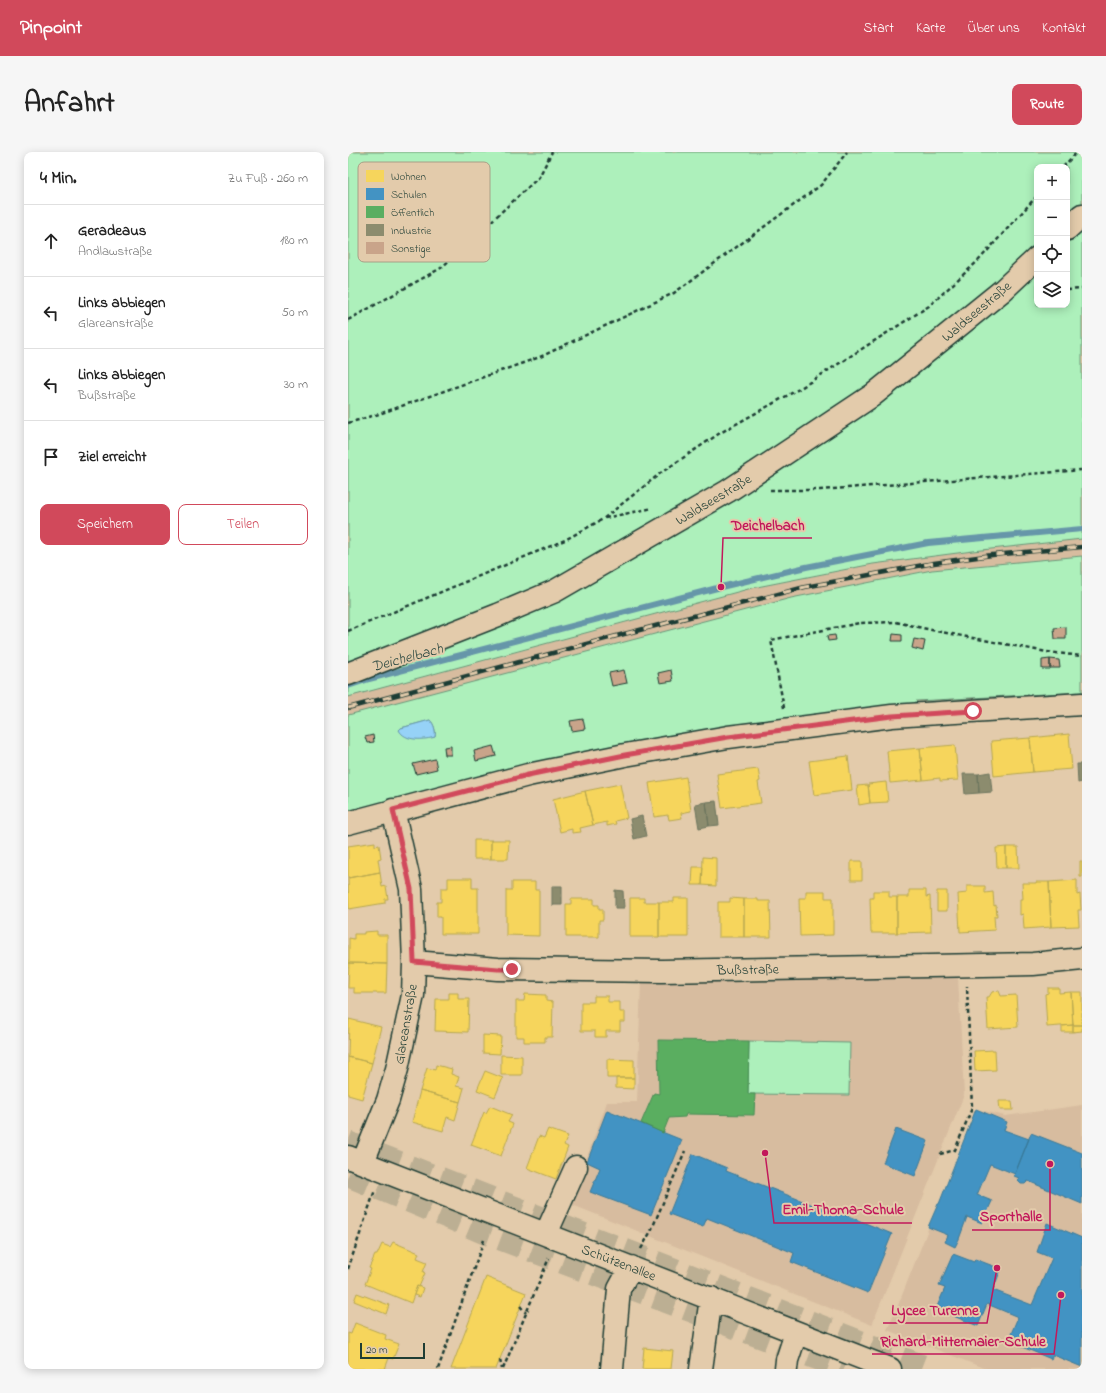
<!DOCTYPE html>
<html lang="de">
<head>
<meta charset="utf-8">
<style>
	:root { --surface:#fff; --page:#f6f6f6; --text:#222; --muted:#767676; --line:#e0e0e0; --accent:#d1495b }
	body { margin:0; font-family:"Indie Flower",sans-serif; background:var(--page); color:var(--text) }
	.controls { position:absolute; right:12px; top:12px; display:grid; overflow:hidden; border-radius:8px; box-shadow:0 2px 10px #0003 }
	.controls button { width:36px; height:36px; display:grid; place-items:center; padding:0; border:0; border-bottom:1px solid var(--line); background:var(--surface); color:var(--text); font:20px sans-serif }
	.scale { position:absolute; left:12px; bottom:10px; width:65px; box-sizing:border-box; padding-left:4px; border:2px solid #1f3d34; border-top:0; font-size:11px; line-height:14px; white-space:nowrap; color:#1f3d34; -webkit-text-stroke:3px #e3cbab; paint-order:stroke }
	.stop { position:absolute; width:12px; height:12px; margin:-9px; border:3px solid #d1495b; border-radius:50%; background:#fff }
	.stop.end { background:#d1495b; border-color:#fff; box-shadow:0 1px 4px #0008 }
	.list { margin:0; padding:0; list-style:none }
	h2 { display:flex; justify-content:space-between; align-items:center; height:52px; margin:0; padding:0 16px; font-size:17px }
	h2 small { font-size:13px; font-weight:400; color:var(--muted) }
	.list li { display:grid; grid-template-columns:26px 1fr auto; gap:12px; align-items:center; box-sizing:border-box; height:72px; padding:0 16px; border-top:1px solid var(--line) }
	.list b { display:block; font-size:15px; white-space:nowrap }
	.list p { margin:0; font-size:13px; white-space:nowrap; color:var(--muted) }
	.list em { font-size:13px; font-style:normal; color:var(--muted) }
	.actions { display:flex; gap:8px; padding:12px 16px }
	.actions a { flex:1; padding:9px 0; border:1px solid var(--accent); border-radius:8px; text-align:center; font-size:14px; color:var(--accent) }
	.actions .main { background:var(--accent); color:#fff }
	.icon { flex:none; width:22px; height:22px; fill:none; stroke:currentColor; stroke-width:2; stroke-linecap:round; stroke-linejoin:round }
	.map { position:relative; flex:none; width:734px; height:1217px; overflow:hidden; border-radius:8px }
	header { display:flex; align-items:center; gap:24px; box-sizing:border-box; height:56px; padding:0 20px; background:var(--accent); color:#fff }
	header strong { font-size:19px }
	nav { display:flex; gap:22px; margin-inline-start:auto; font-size:14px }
	.intro { display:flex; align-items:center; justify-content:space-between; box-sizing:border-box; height:96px; padding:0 24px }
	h1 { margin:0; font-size:28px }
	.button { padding:10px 18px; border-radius:8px; background:var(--accent); color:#fff; font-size:14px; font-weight:700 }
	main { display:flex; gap:24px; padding:0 24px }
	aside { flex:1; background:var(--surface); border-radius:8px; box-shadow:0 2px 10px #0003 }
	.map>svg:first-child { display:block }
	.built { fill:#d7bc9f }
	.green { fill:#adf0bb; stroke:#669678; fill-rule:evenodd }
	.water { fill:#96d2f7; stroke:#6696a9 }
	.homes { fill:#f6d55c; stroke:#b6a750 }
	.schools { fill:#4393c3; stroke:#387998 }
	.public { fill:#5aae61; stroke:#488c54 }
	.industry { fill:#8c8c6e; stroke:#6b745d }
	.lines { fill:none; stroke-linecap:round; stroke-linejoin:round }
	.stream { stroke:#6696a9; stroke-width:6 }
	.building { fill:#c9a48a; stroke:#1f3d34 }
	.highway-tunnel { stroke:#bcaf93; stroke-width:22; stroke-dasharray:22 11; stroke-linecap:butt }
	.minor-casing { stroke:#1f3d34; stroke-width:25 }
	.path { stroke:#1f3d34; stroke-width:2.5; stroke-dasharray:4 3; stroke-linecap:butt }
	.minor { stroke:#e3cbab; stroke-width:22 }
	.rail-casing { stroke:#1f3d34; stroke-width:4.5 }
	.rail { stroke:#e3cbab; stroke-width:3; stroke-dasharray:9; stroke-linecap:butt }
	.route { stroke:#d1495b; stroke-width:5 }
	.labels { text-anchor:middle; stroke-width:4; stroke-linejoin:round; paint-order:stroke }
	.street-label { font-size:14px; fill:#1f3d34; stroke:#e3cbab }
	.water-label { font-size:15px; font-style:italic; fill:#25443e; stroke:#e3cbab }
	.key { fill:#e3cbab; stroke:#a8a087; stroke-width:1 }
	.key-label { font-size:11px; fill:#1f3d34 }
	.leader { fill:none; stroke:#c2185b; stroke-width:1.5 }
	.callout-dot { fill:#c2185b; stroke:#e3cbab; stroke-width:1.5 }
	.callout-label { font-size:15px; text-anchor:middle; font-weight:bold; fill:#c2185b; stroke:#e3cbab; stroke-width:4; stroke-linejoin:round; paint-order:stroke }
</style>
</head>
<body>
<header>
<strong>Pinpoint</strong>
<nav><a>Start</a><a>Karte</a><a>Über uns</a><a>Kontakt</a></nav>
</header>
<div class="intro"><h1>Anfahrt</h1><a class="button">Route</a></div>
<main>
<aside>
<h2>4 Min.<small>Zu Fuß · 260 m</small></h2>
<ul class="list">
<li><svg class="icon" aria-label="ahead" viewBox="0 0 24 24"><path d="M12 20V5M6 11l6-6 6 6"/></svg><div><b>Geradeaus</b><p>Andlawstraße</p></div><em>180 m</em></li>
<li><svg class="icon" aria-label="left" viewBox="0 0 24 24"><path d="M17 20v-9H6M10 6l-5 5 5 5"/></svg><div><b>Links abbiegen</b><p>Glareanstraße</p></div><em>50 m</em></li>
<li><svg class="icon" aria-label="left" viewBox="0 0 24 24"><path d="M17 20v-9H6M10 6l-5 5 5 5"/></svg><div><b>Links abbiegen</b><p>Bußstraße</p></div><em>30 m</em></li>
<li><svg class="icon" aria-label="arrive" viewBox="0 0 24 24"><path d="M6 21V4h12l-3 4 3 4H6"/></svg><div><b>Ziel erreicht</b></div></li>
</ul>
<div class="actions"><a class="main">Speichern</a><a>Teilen</a></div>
</aside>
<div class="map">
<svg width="734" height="1217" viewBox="0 0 734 1217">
	<rect width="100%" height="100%" fill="#e3cbab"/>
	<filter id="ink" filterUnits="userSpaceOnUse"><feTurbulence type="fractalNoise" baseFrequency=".025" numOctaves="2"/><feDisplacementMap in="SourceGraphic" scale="8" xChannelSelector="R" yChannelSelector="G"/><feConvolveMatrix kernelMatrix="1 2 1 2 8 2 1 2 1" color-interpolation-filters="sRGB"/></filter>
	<g filter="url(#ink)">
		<!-- built -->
		<path class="built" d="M734,387V404L584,418L443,446L0,563V545L404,436L525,412L625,399Z
			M610,825L616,943L524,1173L222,1052L259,950H289L293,830Z
			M734,953V1217H638L539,1178L549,1156L590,1052H591L628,957L657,964Z"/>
		<!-- green -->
		<path class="green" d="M0,0H734V387L625,399L525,412L404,436L0,545ZM689,15H719V153H689Z
			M734,404V540L568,549V553L202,608L122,627L0,662V563L443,446L584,418ZM82,568C86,572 88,579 87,585L51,578L53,576Z
			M401,889L502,891L501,943L400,942Z"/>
		<!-- water -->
		<path class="water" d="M82,568C86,572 88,579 87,585C77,588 57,590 51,578L53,576Z"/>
		<!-- homes -->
		<path class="homes" d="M721,582L724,617L685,620L682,586Z
			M682,586L685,620L646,624L643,589Z
			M607,593L610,628L592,629V626L575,628L572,596Z
			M572,596L575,628L542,631L539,599Z
			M500,604L504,638L466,643L461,609Z
			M410,617L412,629L410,630L413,651L374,656L369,622Z
			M338,625L343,659L333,661L334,666L321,668L320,663L306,665L301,631Z
			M538,630L540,650L522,651L520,632Z
			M272,632L279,666L267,669L268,672L259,674V670L245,673L237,639Z
			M520,633L522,651L511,653L509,634Z
			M237,639L245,673L232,676L233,680L224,681V677L212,680L205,647Z
			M126,688H143V707H126Z
			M143,688H161L160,707H143Z
			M27,690V694L31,693L33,706L30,707L32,720L0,726V694Z
			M658,695V716H649L648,696Z
			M658,695H670L671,716H658Z
			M355,705L368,706V734L354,733Z
			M503,709H514V728H503Z
			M732,709H734V725H732Z
			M345,715H355L354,733H344Z
			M32,720L34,735L38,734L40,747H37V751L1,757L0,726Z
			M100,726H124V736H130V782H93V765H89V750H93V736H100Z
			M729,728V743L732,742L733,758H730L731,774L703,775L701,730Z
			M164,730H187V738H191V784L158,783V738H164Z
			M688,730H701L703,775L676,777L675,762L672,763V747H675L674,731H688Z
			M619,734H637V741L645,740L646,754L648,753L649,764H646L647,778L612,780L610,742L619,741Z
			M561,738H578V745L582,744L583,780L549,781V745H561Z
			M458,739H477V746H485V783L452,784L451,746H458Z
			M525,739H541V745H549V781H523L522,746H525Z
			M589,739H599V759H589Z
			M282,746H296V750H311V785H282Z
			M326,746H340V785H311V750H326Z
			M382,746L396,747V785H370V750H382Z
			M223,747H246V753H251V757H255V768H251V785H218V752H223Z
			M396,747H410V749H422L423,785H396Z
			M29,779V783H39V812L1,811V786L6,787V782H16V780Z
			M1,811L39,812L38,841H6V836H0Z
			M700,836H711V841L723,840L725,873L699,875L697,842L700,841Z
			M651,839L653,844L668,843L670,875L640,877L638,845H641L644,840Z
			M723,840H734V873H725Z
			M101,841H110V847H121L120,880L87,879L88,847H101Z
			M177,842L198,843V849L205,850L204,885H197V890H176V885H168V849H176Z
			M246,844H260V850H272V860H277V870H272V879H258V885H247V879H233V850H246Z
			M1,867L33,875L24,911L0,905Z
			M725,873H734V879L725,880Z
			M725,873V880H714V874Z
			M135,883L153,884L152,902L135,901Z
			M647,898L648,918L627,919L626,899Z
			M153,903L174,904V923H153Z
			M0,905L24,911L14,947L0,943Z
			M259,907L286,908V926H259Z
			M88,913L104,917L103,922L111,925L108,934L116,936L112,950L72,939L79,916L87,918Z
			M137,919L155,926L147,945L129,938Z
			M268,926H286V937L268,936Z
			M72,939L112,950L107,968L99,965L95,979L64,970Z
			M651,949H664L665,958H652Z
			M142,954L164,963L160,970L165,972L153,1004L123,993L136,960L138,961Z
			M200,977L220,984L216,993L220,995L208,1027L179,1016L191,984L196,986Z
			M45,1090L71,1101L69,1106L79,1110L75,1120L77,1121L71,1135L69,1134L63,1151L17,1132L23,1117L21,1116L27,1103H29L34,1092L42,1095Z
			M138,1125L178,1141L148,1217H103Z
			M69,1134L75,1136L72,1145L66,1143Z
			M9,1141L41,1153L38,1162L6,1149Z
			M7,1171L38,1183L37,1187L51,1192L45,1207L41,1206L37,1217H0V1181L3,1182Z
			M296,1196L325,1199L323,1217H294Z"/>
		<!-- schools -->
		<path class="schools" d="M628,957L659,970L656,978L681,987L667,1022L642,1012L629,1043L644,1049L634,1071L619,1065L611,1087L607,1095L597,1090L600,1083L580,1075L590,1052H591Z
			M259,958L334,988L303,1063L242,1040L252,1016L239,1010Z
			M548,977L580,989L567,1024L535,1011Z
			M683,981L734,1001V1052L680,1029L677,1032H673L670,1029L671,1026L666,1024Z
			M345,1002L379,1016L378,1019L465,1053L466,1050L544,1082L520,1141L443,1110L446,1101L359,1066L355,1075L321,1062Z
			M699,1071L734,1086V1215L705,1203L703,1207L660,1189L670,1165L639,1152L630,1174L588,1157L597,1136L591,1134L605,1102L626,1110L627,1107L653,1117L645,1138L684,1153L704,1106L689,1100Z"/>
		<!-- public -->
		<path class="public" d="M310,888L401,889L400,942H407L406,963L338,962L337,965L321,966L315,981L293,971L306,941L311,942Z"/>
		<!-- industry -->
		<path class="industry" d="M729,612H734V630L730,631Z
			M642,620L644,640L631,641L630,622Z
			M615,622H630L631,641L617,642Z
			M368,649L371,673L361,674L358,650Z
			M358,650L361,674L351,676L347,652Z
			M294,664L298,684L286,687L282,667Z
			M204,734H214V753H204Z
			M267,738L275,739L276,756H267Z"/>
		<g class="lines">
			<!-- stream -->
			<path class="stream" d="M0,534L21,527L373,435L458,415L580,391L734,377"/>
		</g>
		<!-- building -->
		<path class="building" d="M718,475V487H707L706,476Z
			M545,482L554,483V489H544Z
			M487,483L488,488L480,489L479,484Z
			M566,487L577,489L575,499L564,496Z
			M702,507V517H694V508Z
			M702,507L711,508L712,516H702Z
			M276,518L279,531L264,534L261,521Z
			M323,518L325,529L312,531L310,521Z
			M235,567L237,577L224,579L222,569Z
			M25,583L26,590L19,591L17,585Z
			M103,594V603H97L96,595Z
			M145,594L148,604L128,609L126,599Z
			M87,607L89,617L68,622L65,612Z"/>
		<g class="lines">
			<!-- highway-tunnel -->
			<path class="highway-tunnel" d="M0,990L584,1217
				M0,1024L138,1082L496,1217"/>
			<defs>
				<path id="minor" d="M719,77L734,63
					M0,522L150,463L207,439L380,339L415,316L525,243L655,138L689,106
					M0,671L180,623L277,603L380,585L544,564L734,552
					M66,810L150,817L314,819L685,812L734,807
					M0,1005L542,1217
					M15,1010L40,948L49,917L65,843L66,810L63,737L45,658
					M198,1082L228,1015
					M264,1217L271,1137L283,1115
					M353,1217L363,1146
					M438,1217L439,1208L448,1181"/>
			</defs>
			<!-- minor casing -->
			<use href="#minor" class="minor-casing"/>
			<!-- path -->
			<path class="path" d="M715,15L729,0
				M719,138L734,137
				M0,168L93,116L191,25L204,0
				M0,271L31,262L192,205L326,141L473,33L499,0
				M422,338H472L734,318
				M257,366L305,356
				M0,479L217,388L255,367L314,320L372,281L451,237L581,154L630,109L689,44
				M436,556L423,488L512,471L548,470L588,479L699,500L734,504
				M592,1002L607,998L624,956L619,834
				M293,1097L303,1079L337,999
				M0,1117L27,1038
				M172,1154L178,1161
				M152,1208L154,1217
				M90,1217L136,1088
				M155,1217L201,1106"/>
			<!-- minor -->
			<use href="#minor" class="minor"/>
			<defs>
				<path id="rail" d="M0,556L257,487L457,435L586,411L644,403L734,395"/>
			</defs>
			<!-- rail casing -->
			<use href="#rail" class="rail-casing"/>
			<!-- rail -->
			<use href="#rail" class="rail"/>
		</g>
	</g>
	<g class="lines" filter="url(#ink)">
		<!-- route -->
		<path class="route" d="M164,817H150L66,810L63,737L45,658L180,623L277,603L380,585L544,564L625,559"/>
	</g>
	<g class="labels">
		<!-- street labels -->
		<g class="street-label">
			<text transform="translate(628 159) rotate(-40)" y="5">Waldseestraße</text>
			<text transform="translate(365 347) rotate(-31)" y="5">Waldseestraße</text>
			<text transform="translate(400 817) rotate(-1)" y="5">Bußstraße</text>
			<text transform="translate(57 872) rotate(-80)" y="5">Glareanstraße</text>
			<text transform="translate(271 1110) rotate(21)" y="5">Schützenallee</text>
		</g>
		<!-- water labels -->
		<g class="water-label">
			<text transform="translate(59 505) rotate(-15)" y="5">Deichelbach</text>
		</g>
	</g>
	<!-- legend -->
	<rect x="10" y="10" width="132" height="100" rx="6" class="key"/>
	<rect x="18" y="18" width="18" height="12" fill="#f6d55c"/>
	<rect x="18" y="36" width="18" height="12" fill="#4393c3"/>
	<rect x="18" y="54" width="18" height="12" fill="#5aae61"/>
	<rect x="18" y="72" width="18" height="12" fill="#8c8c6e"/>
	<rect x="18" y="90" width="18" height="12" fill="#c9a48a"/>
	<g class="key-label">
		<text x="43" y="28">Wohnen</text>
		<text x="43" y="46">Schulen</text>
		<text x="43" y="64">Öffentlich</text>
		<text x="43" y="82">Industrie</text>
		<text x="43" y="100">Sonstige</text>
	</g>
	<!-- callouts -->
	<path class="leader" d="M373 435L375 386H464M417 1001L426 1071H564M702 1012L702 1078H624M649 1116L639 1171H535M713 1143L706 1202H524"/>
	<g class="callout-dot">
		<circle cx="373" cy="435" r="4"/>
		<circle cx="417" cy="1001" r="4"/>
		<circle cx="702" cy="1012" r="4"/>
		<circle cx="649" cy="1116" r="4"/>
		<circle cx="713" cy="1143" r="4"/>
	</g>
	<g class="callout-label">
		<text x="420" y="378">Deichelbach</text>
		<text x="495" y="1062">Emil-Thoma-Schule</text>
		<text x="663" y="1069">Sporthalle</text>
		<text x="587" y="1163">Lycee Turenne</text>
		<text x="615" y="1194">Richard-Mittermaier-Schule</text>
	</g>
</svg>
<div class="controls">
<button>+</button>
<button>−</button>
<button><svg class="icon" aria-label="locate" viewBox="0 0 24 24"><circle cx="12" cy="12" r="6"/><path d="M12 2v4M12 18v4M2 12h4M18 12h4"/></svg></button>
<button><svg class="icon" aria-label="layers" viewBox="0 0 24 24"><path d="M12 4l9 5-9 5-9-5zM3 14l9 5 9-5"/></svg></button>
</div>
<div class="scale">20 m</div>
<div class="stop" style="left:625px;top:559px"></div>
<div class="stop end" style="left:164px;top:817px"></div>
</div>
</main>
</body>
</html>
